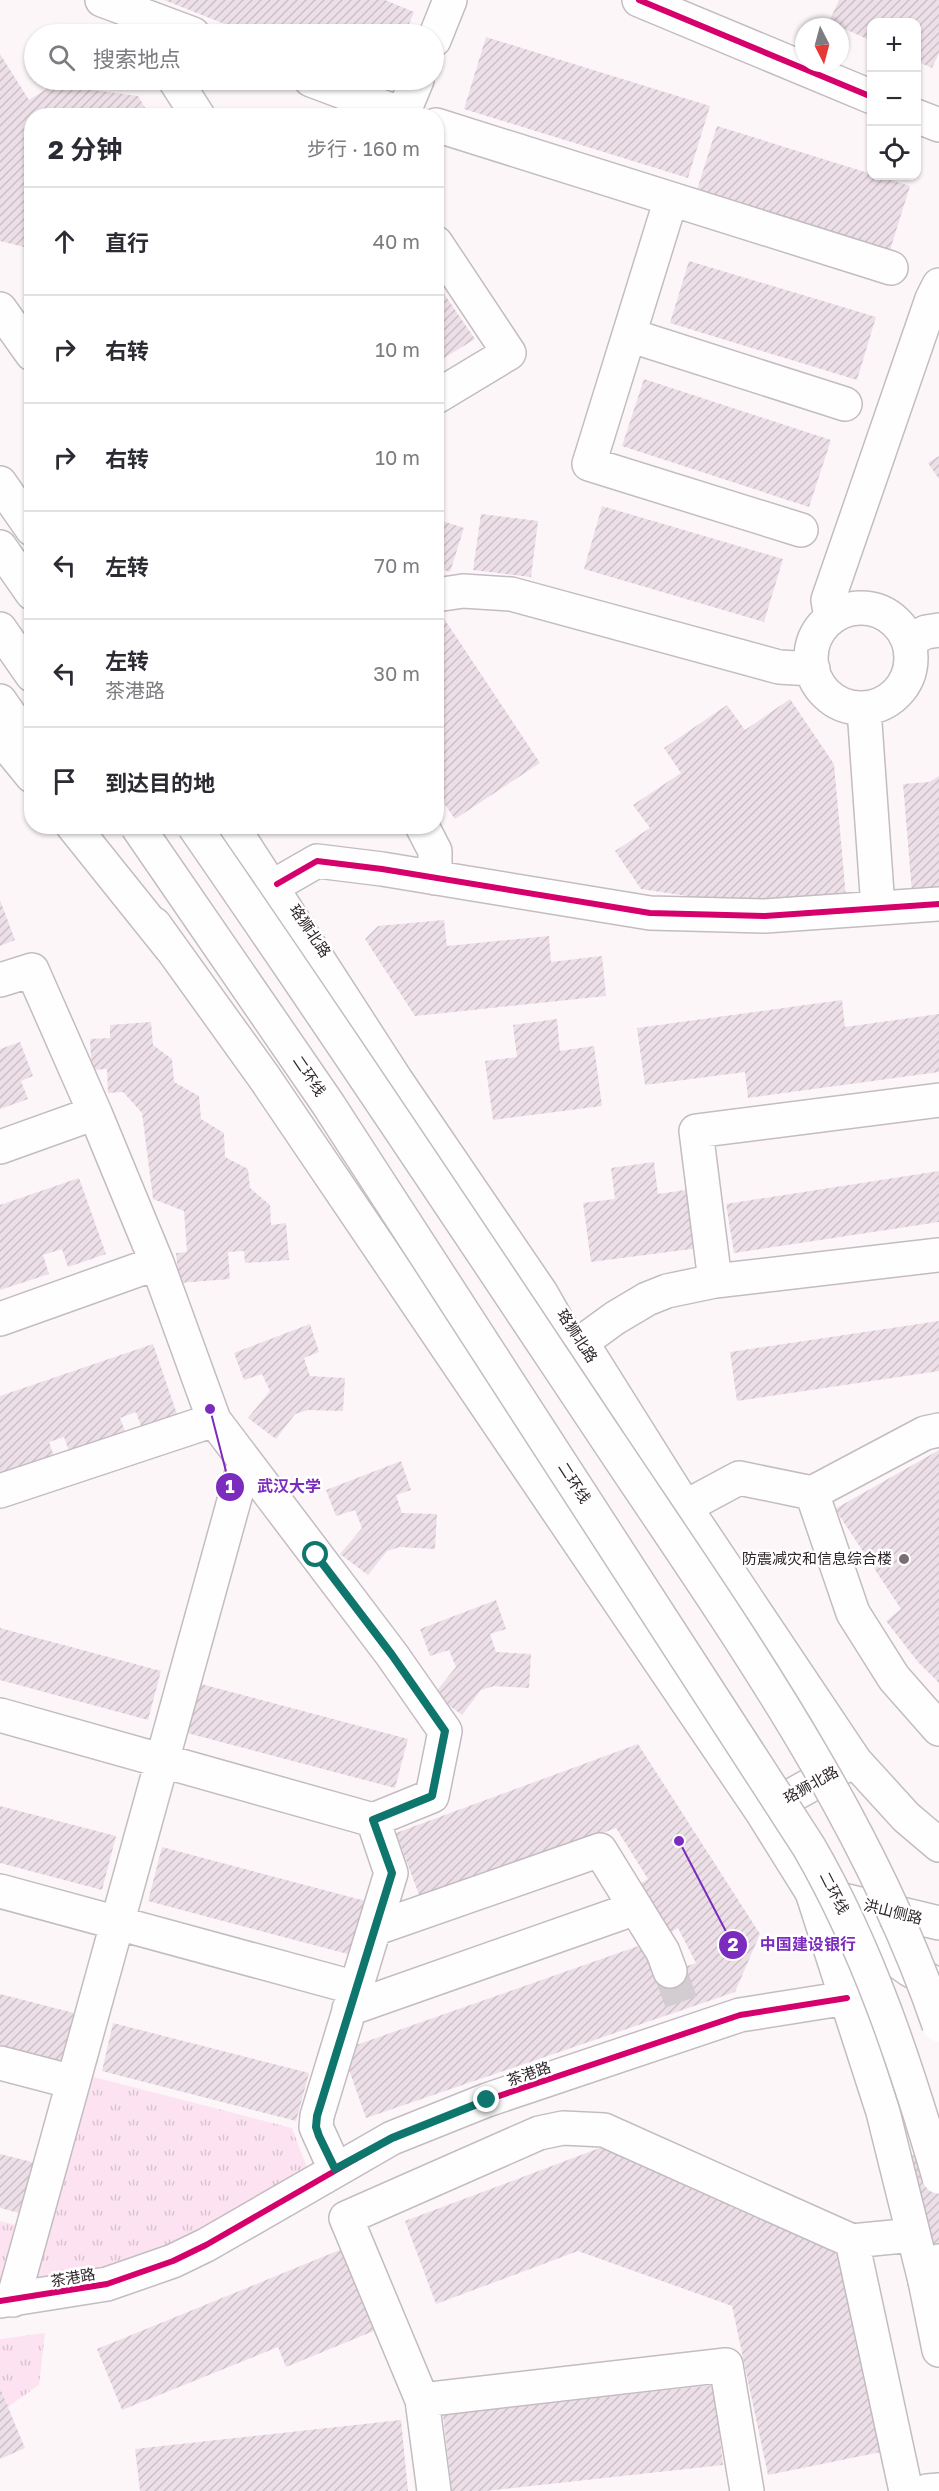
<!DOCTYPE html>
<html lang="zh">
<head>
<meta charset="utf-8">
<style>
	:root { --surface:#fff; --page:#f2f2f3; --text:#2b2b33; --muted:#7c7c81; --line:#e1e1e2 }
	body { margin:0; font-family:"Golos Text","Noto Sans SC",sans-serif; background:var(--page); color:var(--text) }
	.controls { position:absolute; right:18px; top:18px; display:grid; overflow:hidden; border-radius:12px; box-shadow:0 2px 4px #0004 }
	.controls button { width:54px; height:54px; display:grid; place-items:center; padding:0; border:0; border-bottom:2px solid var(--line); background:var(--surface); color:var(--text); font:30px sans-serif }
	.compass { position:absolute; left:795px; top:18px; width:54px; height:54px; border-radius:50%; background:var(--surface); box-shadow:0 2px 4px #0004; rotate:174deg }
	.stop { position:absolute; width:18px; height:18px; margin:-14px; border:4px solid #0f766e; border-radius:50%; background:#fff }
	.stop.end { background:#0f766e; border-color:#fff; box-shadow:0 2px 6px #0008 }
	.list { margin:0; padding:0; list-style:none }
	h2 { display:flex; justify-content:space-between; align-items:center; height:78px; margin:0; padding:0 24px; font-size:26px }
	h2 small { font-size:20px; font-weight:400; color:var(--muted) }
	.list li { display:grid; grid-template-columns:39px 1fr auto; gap:18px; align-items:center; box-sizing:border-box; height:108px; padding:0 24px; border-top:2px solid var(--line) }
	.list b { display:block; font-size:22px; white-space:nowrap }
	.list p { margin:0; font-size:20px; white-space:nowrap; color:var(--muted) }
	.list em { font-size:20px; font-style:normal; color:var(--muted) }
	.icon { flex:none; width:33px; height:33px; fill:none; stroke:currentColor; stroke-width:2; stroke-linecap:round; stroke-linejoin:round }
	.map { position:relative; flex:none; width:939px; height:2491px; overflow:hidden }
	.search { position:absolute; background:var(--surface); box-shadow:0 2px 4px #0004; left:24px; top:24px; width:420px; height:66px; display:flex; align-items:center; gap:15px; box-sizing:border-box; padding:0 21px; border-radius:33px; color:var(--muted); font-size:22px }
	.panel { position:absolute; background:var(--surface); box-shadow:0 2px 4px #0004; left:24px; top:108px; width:420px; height:726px; border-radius:24px }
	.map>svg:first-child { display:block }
	.grass { fill:url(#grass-tufts) }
	.building { fill:url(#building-hatch) }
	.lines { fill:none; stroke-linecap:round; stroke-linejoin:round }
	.minor-tunnel { stroke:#d3ccd0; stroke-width:33; stroke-dasharray:33 16; stroke-linecap:butt }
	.minor-casing { stroke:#c3bcc0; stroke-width:36 }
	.major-casing { stroke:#c3bcc0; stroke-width:36 }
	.highway-casing { stroke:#c3bcc0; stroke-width:36 }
	.minor { stroke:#fffefe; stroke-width:33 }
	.major { stroke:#fffefe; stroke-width:33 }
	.highway { stroke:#fffefe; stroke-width:33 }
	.highway-bridge-casing { stroke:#c3bcc0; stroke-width:36; stroke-linecap:butt }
	.highway-bridge { stroke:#fffefe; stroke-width:33 }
	.cycleway-casing { stroke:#fff; stroke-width:10 }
	.cycleway { stroke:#d6006c; stroke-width:6 }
	.route { stroke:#0f766e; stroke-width:8 }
	.poi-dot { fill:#776f73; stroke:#fff; stroke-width:2 }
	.labels { text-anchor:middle; stroke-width:5; stroke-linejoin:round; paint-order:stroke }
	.street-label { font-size:15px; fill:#2f262b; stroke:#fff }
	.poi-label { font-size:15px; fill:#2f262b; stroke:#fff; text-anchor:end }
	.leader { fill:none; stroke:#7b2cbf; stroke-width:2 }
	.callout-dot { fill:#7b2cbf; stroke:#fff; stroke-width:2 }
	.mark-label { font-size:18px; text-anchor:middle; font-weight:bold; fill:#fff }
	.callout-label { font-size:16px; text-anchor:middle; font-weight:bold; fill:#7b2cbf; stroke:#fff; stroke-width:5; stroke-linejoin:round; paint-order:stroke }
</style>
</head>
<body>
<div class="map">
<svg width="939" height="2491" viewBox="0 0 939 2491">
	<defs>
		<pattern id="grass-tufts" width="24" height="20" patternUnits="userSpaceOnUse" patternTransform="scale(1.5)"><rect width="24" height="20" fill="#fde3f1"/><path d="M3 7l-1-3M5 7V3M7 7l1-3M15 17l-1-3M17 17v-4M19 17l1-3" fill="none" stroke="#d9c3cf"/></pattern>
		<pattern id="building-hatch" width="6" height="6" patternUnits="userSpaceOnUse" patternTransform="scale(1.5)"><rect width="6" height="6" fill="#eddfe7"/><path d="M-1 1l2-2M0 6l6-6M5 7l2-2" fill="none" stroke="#ccbfc6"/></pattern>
	</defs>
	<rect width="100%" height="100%" fill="#fcf6f9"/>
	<!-- grass -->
	<path class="grass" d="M86,2075L292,2128L309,2173L210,2229L111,2270L35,2279Z
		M0,2221L20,2226L3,2282L0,2284Z
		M45,2333L39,2385L8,2407L0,2388V2339Z"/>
	<!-- building -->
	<path class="building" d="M164,0H385L414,12L405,34H250Z
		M839,0H939V53L932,68L916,61V22H872V41L829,22Z
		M486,37L710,106L688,178L464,109Z
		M0,54L29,100L53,85L138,96L150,116H32V249L0,241Z
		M362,80H387L383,88Z
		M717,126L910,186L890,250L697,190Z
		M689,261L876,317L857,380L670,323Z
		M436,282L475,339L436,363Z
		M644,379L831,440L809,507L622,446Z
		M939,456V479L928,463Z
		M602,506L783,559L764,622L584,569Z
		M481,514L538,521L531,577L473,570Z
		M436,519L464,528L450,572L436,567Z
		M439,611L540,763L455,819L436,792V613Z
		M790,699L834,764L846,897L748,905L641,889L615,851L650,828L633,805L681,773L664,748L727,705L745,730Z
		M939,776V890L912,892L903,784L929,782Z
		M0,900L15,940L0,946Z
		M444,920L447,946L549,936L551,962L602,956L606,996L415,1016L365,939L378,926Z
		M842,1000L845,1027L939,1014V1072L748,1098L745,1072L645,1085L637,1028Z
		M557,1019L560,1051L594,1046L602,1106L493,1120L485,1061L517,1057L513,1025Z
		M151,1022L153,1045L172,1059L174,1082L199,1096L201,1119L224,1133L225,1157L248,1169L250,1188L270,1205L271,1225L286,1223L289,1260L245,1263L244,1251L228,1252L230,1279L179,1283L176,1253L187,1252L184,1211L153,1199L142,1113L123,1092L108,1093L107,1069L92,1070L90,1039L110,1038V1025Z
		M20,1042L33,1076L21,1081L28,1099L0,1109V1049Z
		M654,1162L658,1194L692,1189L699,1248L591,1262L583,1203L615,1199L611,1168Z
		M939,1171V1222L734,1253L726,1204Z
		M79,1178L106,1254L68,1267L62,1249L43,1255L49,1274L0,1290V1205Z
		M939,1321V1371L737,1401L730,1352Z
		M310,1324L319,1352L304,1358L310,1376L345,1378L343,1411L308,1410L295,1414L276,1439L248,1418L270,1391L262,1374L244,1380L234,1353Z
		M153,1344L178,1417L142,1429L136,1412L120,1418L126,1434L70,1454L64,1437L49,1442L55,1459L0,1478V1396Z
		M939,1450V1683L918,1662L886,1621L901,1609L835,1509Z
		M401,1461L411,1490L396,1495L402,1513L437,1514L435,1549L400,1547L387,1551L368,1575L340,1554L362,1528L355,1510L336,1516L326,1490Z
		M496,1600L506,1629L490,1634L496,1652L531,1654L529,1688L494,1686L481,1690L462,1715L434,1694L456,1667L449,1650L430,1656L420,1629Z
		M0,1628L161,1671L148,1720L0,1680Z
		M201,1684L408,1739L395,1788L187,1733Z
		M638,1744L760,1934L735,1992L366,2118L342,2050L644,1944L655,1977L696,1963L678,1928L662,1938L632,1889L648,1879L616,1828L421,1900L396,1833Z
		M0,1806L116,1836L102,1890L0,1863Z
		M162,1847L373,1903L359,1957L148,1901Z
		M0,1994L74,2013L61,2061L0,2045Z
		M113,2023L309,2073L296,2121L102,2071Z
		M605,2146L838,2248L881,2452L768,2475L732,2306L578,2251L436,2304L405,2221Z
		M939,2149V2284L907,2157Z
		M0,2154L36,2163L23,2214L0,2208Z
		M347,2247L381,2328L286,2367L278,2347L122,2410L97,2349Z
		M714,2385L723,2465L486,2491H452L443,2415Z
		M0,2388L25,2448L0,2459Z
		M401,2420L408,2491H140L135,2449Z"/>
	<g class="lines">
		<!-- minor-tunnel -->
		<path class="minor-tunnel" d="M670,1971L684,2010"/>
		<defs>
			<path id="minor" d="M102,0L193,34
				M639,0L872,97
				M434,40L450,0
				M175,80L198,116
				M311,80L407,116
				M402,116L417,80
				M916,116L939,125
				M436,125L891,268
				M671,199L589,464L801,530
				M436,243L509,353L436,397
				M0,309L32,354
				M629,335L845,404
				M436,595L463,591L511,594L779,667L813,669
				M811 658a50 50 0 1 1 100 0a50 50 0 1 1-100 0Z
				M831,618L828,600L932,299L939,285
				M908,641L926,632L939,630
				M864,709L878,908
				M422,826L435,851V878
				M277,884L317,861L382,869L650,913L765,916L939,904
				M0,980L32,970L95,1113L157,1263L214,1420L392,1655L445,1731L432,1796L373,1820L391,1873L317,2116L316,2127L335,2169
				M0,1147L95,1113
				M715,1281L696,1131L939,1100
				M0,1319L157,1263
				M582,1342L615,1318L647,1299L667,1291L715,1281L939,1255
				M0,1491L214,1420
				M812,1493L853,1613L894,1678L939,1729
				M685,1507L739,1478L812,1493L925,1433L939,1430
				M0,1715L373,1820
				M0,1891L356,1988
				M812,1892L883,2112L925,2281L939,2350
				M374,1929L600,1850L663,1952L670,1971
				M349,2009L636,1908
				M0,2063L73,2082
				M13,2300L245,1461
				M0,2301L107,2284L173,2261L206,2245L392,2138L487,2100L740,2015L847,1998
				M422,2400L346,2218L539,2133L563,2128L604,2130L852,2241
				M434,2491L422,2400L726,2365L747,2491
				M906,2491L852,2241L913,2235
				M927,2491L939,2490"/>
			<path id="major" d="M0,483L32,529
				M0,701L32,747
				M154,924L264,1077L762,1812L812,1892L885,1952L910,1970L936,1984
				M589,1354L685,1507L855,1761L906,1817L939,1845
				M762,1812L848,1764
				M818,1894L939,1923
				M925,2281L939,2261"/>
			<path id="highway" d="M0,547L32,593
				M0,629L32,675
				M0,737L32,776
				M73,826L170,947
				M232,826L396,1080L541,1293L581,1363L612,1428"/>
		</defs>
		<!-- minor casing -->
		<use href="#minor" class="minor-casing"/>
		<!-- major casing -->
		<use href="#major" class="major-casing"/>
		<!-- highway casing -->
		<use href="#highway" class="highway-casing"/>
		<!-- minor -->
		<use href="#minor" class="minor"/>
		<!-- major -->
		<use href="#major" class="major"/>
		<!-- highway -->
		<use href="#highway" class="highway"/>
		<defs>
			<path id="highway-bridge" d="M137,826L328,1104L809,1847C868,1949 906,2064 939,2177
				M194,826C336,1031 473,1238 611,1445C734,1629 867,1814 939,2025"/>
		</defs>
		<!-- highway-bridge casing -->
		<use href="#highway-bridge" class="highway-bridge-casing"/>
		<!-- highway-bridge -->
		<use href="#highway-bridge" class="highway-bridge"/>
		<defs>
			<path id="cycleway" d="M639,0L872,97
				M277,884L317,861L382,869L650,913L765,916L939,904
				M0,2301L107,2284L173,2261L206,2245L392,2138L487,2100L740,2015L847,1998"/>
		</defs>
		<!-- cycleway casing -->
		<use href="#cycleway" class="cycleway-casing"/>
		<!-- cycleway -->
		<use href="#cycleway" class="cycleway"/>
	</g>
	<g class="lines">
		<!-- route -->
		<path class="route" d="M316,1555L392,1655L445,1731L432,1796L373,1820L392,1873L317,2116L316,2127L319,2136L335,2169L392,2138L487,2100"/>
	</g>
	<!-- markers -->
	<circle class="poi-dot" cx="904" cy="1559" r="6"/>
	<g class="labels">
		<!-- street labels -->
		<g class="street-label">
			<text transform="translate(310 931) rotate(56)" y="5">珞狮北路</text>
			<text transform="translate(309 1076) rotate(56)" y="5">二环线</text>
			<text transform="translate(577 1336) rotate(57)" y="5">珞狮北路</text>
			<text transform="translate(574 1483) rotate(57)" y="5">二环线</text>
			<text transform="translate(811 1785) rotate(-29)" y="5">珞狮北路</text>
			<text transform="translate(834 1893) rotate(63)" y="5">二环线</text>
			<text transform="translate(893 1912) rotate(14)" y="5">洪山侧路</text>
			<text transform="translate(529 2074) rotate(-19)" y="5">茶港路</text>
			<text transform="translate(73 2278) rotate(-10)" y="5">茶港路</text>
		</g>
		<!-- poi labels -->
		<g class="poi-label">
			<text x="892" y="1564">防震减灾和信息综合楼</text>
		</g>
	</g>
	<!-- callouts -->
	<path class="leader" d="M210 1409L230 1487M679 1841L733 1945"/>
	<g class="callout-dot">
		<circle cx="210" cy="1409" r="6"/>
		<circle cx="679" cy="1841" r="6"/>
		<circle cx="230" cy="1487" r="15"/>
		<circle cx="733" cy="1945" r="15"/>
	</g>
	<g class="mark-label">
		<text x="230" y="1493">1</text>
		<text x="733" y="1951">2</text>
	</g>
	<g class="callout-label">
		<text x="289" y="1492">武汉大学</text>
		<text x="808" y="1950">中国建设银行</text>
	</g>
</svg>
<div class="controls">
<button>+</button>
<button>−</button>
<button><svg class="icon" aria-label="locate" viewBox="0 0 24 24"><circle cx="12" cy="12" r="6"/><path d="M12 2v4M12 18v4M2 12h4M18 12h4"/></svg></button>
</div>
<svg class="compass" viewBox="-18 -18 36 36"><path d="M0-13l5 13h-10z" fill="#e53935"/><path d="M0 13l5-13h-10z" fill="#7c7c81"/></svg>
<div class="stop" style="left:316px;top:1555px"></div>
<div class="stop end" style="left:487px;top:2100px"></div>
<div class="search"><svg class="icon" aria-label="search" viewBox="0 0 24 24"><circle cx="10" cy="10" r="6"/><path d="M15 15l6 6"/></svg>搜索地点</div>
<section class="panel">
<h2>2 分钟<small>步行 · 160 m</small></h2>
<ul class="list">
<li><svg class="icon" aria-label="ahead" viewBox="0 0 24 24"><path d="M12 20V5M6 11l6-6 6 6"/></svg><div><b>直行</b></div><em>40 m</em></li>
<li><svg class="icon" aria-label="right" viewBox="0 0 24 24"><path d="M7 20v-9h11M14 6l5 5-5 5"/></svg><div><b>右转</b></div><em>10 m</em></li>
<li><svg class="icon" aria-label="right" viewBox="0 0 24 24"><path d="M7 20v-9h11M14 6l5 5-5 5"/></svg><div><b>右转</b></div><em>10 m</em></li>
<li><svg class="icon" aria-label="left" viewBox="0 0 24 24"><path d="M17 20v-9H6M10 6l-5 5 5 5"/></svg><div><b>左转</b></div><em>70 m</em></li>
<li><svg class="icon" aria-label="left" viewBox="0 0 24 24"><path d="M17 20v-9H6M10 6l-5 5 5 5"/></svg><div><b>左转</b><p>茶港路</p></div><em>30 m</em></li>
<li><svg class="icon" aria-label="arrive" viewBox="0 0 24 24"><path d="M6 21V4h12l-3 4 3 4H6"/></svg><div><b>到达目的地</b></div></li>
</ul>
</section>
</div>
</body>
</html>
